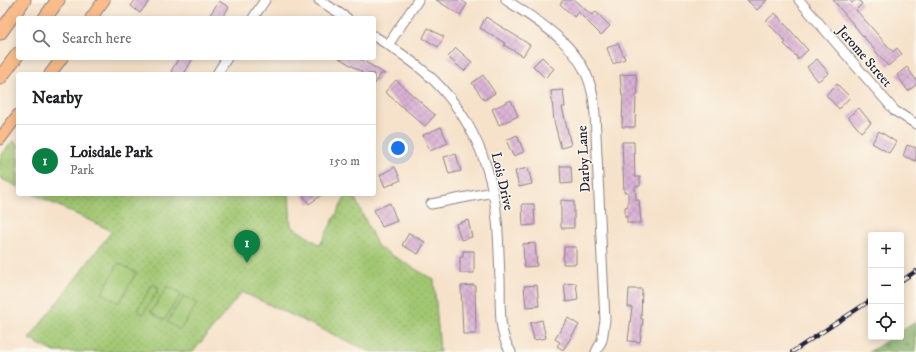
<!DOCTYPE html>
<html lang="en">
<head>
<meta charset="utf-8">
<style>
	:root { --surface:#fff; --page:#f6f6f6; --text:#202124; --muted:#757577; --line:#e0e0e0; --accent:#0b8043 }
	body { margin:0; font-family:"IM FELL DW Pica",serif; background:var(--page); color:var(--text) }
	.controls { position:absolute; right:12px; bottom:12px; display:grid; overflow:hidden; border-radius:4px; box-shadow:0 2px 10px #0003 }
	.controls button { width:36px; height:36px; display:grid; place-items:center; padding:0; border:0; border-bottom:1px solid var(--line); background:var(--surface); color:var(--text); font:20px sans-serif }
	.you { position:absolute; left:398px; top:148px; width:14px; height:14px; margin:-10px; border:3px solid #fff; border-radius:50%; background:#1a73e8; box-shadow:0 0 0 6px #1a73e833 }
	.badge { display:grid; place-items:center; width:26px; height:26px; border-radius:50%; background:var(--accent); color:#fff; font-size:13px; font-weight:700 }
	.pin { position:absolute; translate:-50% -33px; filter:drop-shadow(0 1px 2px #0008) }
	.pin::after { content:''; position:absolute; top:21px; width:14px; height:12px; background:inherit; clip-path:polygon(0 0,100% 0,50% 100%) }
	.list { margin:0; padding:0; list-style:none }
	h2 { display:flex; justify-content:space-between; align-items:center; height:52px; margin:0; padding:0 16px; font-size:17px }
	h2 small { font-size:13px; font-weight:400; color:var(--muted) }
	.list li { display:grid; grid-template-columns:26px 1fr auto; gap:12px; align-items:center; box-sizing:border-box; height:72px; padding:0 16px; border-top:1px solid var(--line) }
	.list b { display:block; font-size:15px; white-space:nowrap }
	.list p { margin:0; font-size:13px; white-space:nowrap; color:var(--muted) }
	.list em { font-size:13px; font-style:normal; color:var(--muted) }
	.icon { flex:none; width:22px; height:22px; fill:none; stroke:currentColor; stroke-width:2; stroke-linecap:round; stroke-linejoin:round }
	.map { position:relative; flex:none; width:916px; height:352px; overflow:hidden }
	.search { position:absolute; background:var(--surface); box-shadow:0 2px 10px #0003; left:16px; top:16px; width:360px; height:44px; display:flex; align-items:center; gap:10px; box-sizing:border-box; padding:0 14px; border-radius:4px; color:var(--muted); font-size:15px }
	.panel { position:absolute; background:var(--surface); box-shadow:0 2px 10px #0003; left:16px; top:72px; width:360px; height:124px; border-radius:4px }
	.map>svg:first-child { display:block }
	.forest { fill:url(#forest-firs); stroke:#526750 }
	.park { fill:url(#park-dots); stroke:#627456 }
	.pitch { fill:#a2c772; stroke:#627456 }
	.building { fill:url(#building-cross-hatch) }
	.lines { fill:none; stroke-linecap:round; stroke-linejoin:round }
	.minor-casing { stroke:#8c8282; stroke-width:11 }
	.major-casing { stroke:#8c8282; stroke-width:13 }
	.highway-casing { stroke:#8c8282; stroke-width:15 }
	.minor { stroke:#fff; stroke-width:9 }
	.major { stroke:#f9bc8a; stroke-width:11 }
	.highway { stroke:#f9bc8a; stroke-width:13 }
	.rail-casing { stroke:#22223b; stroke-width:4 }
	.rail { stroke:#fbf7ec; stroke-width:2.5; stroke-dasharray:8; stroke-linecap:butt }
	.labels { text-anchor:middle; stroke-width:3; stroke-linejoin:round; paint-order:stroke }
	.street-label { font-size:14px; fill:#22223b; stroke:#fbf7ec }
</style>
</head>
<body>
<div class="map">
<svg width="916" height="352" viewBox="0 0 916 352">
	<defs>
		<pattern id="forest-firs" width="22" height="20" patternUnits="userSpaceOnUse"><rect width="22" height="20" fill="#81ac64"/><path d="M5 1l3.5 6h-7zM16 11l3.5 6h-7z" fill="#698c54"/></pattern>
		<pattern id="park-dots" width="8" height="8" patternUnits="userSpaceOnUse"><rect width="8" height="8" fill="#a2c772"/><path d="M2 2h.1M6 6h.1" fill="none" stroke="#8bab64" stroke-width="1.8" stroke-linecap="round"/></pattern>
		<pattern id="building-cross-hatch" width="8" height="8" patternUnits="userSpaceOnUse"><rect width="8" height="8" fill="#d9b0d4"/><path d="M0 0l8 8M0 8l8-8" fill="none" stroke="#ba97b7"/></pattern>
	</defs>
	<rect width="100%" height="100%" fill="#fbf7ec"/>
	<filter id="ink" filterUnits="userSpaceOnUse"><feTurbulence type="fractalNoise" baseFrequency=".025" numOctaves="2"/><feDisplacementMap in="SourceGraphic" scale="8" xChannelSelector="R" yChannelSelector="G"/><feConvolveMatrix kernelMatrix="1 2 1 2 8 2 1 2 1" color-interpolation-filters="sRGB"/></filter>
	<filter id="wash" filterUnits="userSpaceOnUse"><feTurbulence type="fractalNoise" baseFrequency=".012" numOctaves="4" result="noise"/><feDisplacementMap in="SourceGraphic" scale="16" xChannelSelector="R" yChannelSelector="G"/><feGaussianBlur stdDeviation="0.9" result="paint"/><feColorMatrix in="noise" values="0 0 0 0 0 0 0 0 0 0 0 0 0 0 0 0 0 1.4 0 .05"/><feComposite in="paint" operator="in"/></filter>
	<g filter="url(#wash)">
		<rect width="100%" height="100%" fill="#f6e2ca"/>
		<!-- forest -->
		<path class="forest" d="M916,322V352H869L892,337H901V331Z"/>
		<!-- park -->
		<path class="park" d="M13,141L18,144V187L0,178V157Z
			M33,194H289L291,226L320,245L347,194H353L378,247L434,280L440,352H371L242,292L193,352H55L29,339L112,231Z"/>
		<!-- pitch -->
		<path class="pitch" d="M119,263L136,273L119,303L102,293Z
			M153,284L159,288L143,314L137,310Z
			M168,286L181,294L164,320L151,312Z
			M184,296L197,304L180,330L167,322Z"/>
		<g id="blocks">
			<!-- building -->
			<path class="building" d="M135,0H150L140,13L131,6Z
				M436,0H461L467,4L460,15Z
				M563,0H574L592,15L596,12L610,26L601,35L578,12L574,17L560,4Z
				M747,0H767L757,10Z
				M833,0H850L852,3L856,0H859L862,4L856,10L893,52L897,48L902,54L888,66Z
				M219,1L229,7L222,18H208Z
				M775,13L808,50L797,60V57L784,44L786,42L766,21Z
				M486,17L530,45L523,56L504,45L505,43L480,28Z
				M428,28L444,37L438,47L423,38Z
				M618,43L625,59L613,64L607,48Z
				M456,48L472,62L464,71L448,57Z
				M542,57L554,69L545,78L533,66Z
				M179,58H193L184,74H175L171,71Z
				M339,58H359L385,74H381L374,85V74H361L362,72Z
				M817,59L829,73L818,81L807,67Z
				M907,67L916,80V85L908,91L897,75Z
				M636,74L638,95H636L635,127H622L623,96H622L620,75Z
				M483,75L495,93L484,100L472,83Z
				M396,80L435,115L425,126L385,92Z
				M837,84L850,97L839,109L826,95Z
				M563,90L565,107H562L571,145L561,148L554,121L551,91Z
				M511,100L518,116L499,125L492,109Z
				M859,108L871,123L861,132L848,117Z
				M441,127L448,143L430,151L423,135Z
				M879,131L896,142L889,153L872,143Z
				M517,135L524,152L513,156L506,140Z
				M622,142H634L635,177H640V186H635L636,200H639L641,223H627V216L625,217V207L628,206V192H624Z
				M907,145L916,148V161L903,156Z
				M456,154L461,171L449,174L444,157Z
				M560,166H571L572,183L561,184Z
				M395,167L401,180L385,187L380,175Z
				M528,168L532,184L519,187L515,171Z
				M302,194H323L309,204Z
				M561,200L574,201V228H561Z
				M390,203L397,221L382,227L374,210Z
				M522,204H534L535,225L523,226Z
				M468,220L472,237L461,240L456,224Z
				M409,233L425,242L418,254L402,245Z
				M535,243L537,266L524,267L523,244Z
				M564,247H576V264H563Z
				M463,251H474V273H460V257H463Z
				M576,283L578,300L566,302L564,284Z
				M475,285L476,334H463L461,286Z
				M537,285L539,306L526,307L524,286Z
				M629,289H642L641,319H643L640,342L628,341L632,307H628Z
				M568,318L579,325L563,350L557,346L560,342L555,339Z
				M542,320L546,338L534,340L530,323Z"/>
		</g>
	</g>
	<g filter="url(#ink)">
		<use href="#blocks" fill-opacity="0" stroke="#8c8282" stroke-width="1"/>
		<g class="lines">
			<defs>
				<path id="minor" d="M319,0L347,18
					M506,0C541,23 583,47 592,92C594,99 594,106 595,114L605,320L602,340L596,352
					M799,0L895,111L916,124
					M253,18L265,0
					M374,36C392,47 410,59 426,73C469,111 492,164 497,220C499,239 499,259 500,278C501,301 497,332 511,352
					M388,45L418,0
					M217,74L227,58
					M431,204L493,192"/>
				<path id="major" d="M91,18L104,0
					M50,74L62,58
					M0,139L18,115"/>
				<path id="highway" d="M45,18L58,0
					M0,33L24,0
					M0,78L18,54"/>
			</defs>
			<!-- minor casing -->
			<use href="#minor" class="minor-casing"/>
			<!-- major casing -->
			<use href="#major" class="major-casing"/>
			<!-- highway casing -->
			<use href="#highway" class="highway-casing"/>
			<!-- minor -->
			<use href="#minor" class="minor"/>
			<!-- major -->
			<use href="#major" class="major"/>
			<!-- highway -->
			<use href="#highway" class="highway"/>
			<defs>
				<path id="rail" d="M901,281L916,271
					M792,352L871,300"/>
			</defs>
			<!-- rail casing -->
			<use href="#rail" class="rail-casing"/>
			<!-- rail -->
			<use href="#rail" class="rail"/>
		</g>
	</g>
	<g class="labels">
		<!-- street labels -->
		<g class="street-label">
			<text transform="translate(865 56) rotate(49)" y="5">Jerome Street</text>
			<text transform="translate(583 159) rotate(-93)" y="5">Darby Lane</text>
			<text transform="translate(503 181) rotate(77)" y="5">Lois Drive</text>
		</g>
	</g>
</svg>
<div class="controls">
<button>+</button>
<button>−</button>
<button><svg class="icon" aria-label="locate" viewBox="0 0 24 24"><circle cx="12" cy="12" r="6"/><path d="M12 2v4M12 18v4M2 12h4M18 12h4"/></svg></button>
</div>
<div class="you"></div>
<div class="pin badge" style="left:247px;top:263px">1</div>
<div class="search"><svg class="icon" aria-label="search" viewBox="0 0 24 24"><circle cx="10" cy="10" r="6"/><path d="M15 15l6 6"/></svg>Search here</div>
<section class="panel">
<h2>Nearby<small></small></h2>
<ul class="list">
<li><span class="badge">1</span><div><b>Loisdale Park</b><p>Park</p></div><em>150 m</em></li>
</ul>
</section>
</div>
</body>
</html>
